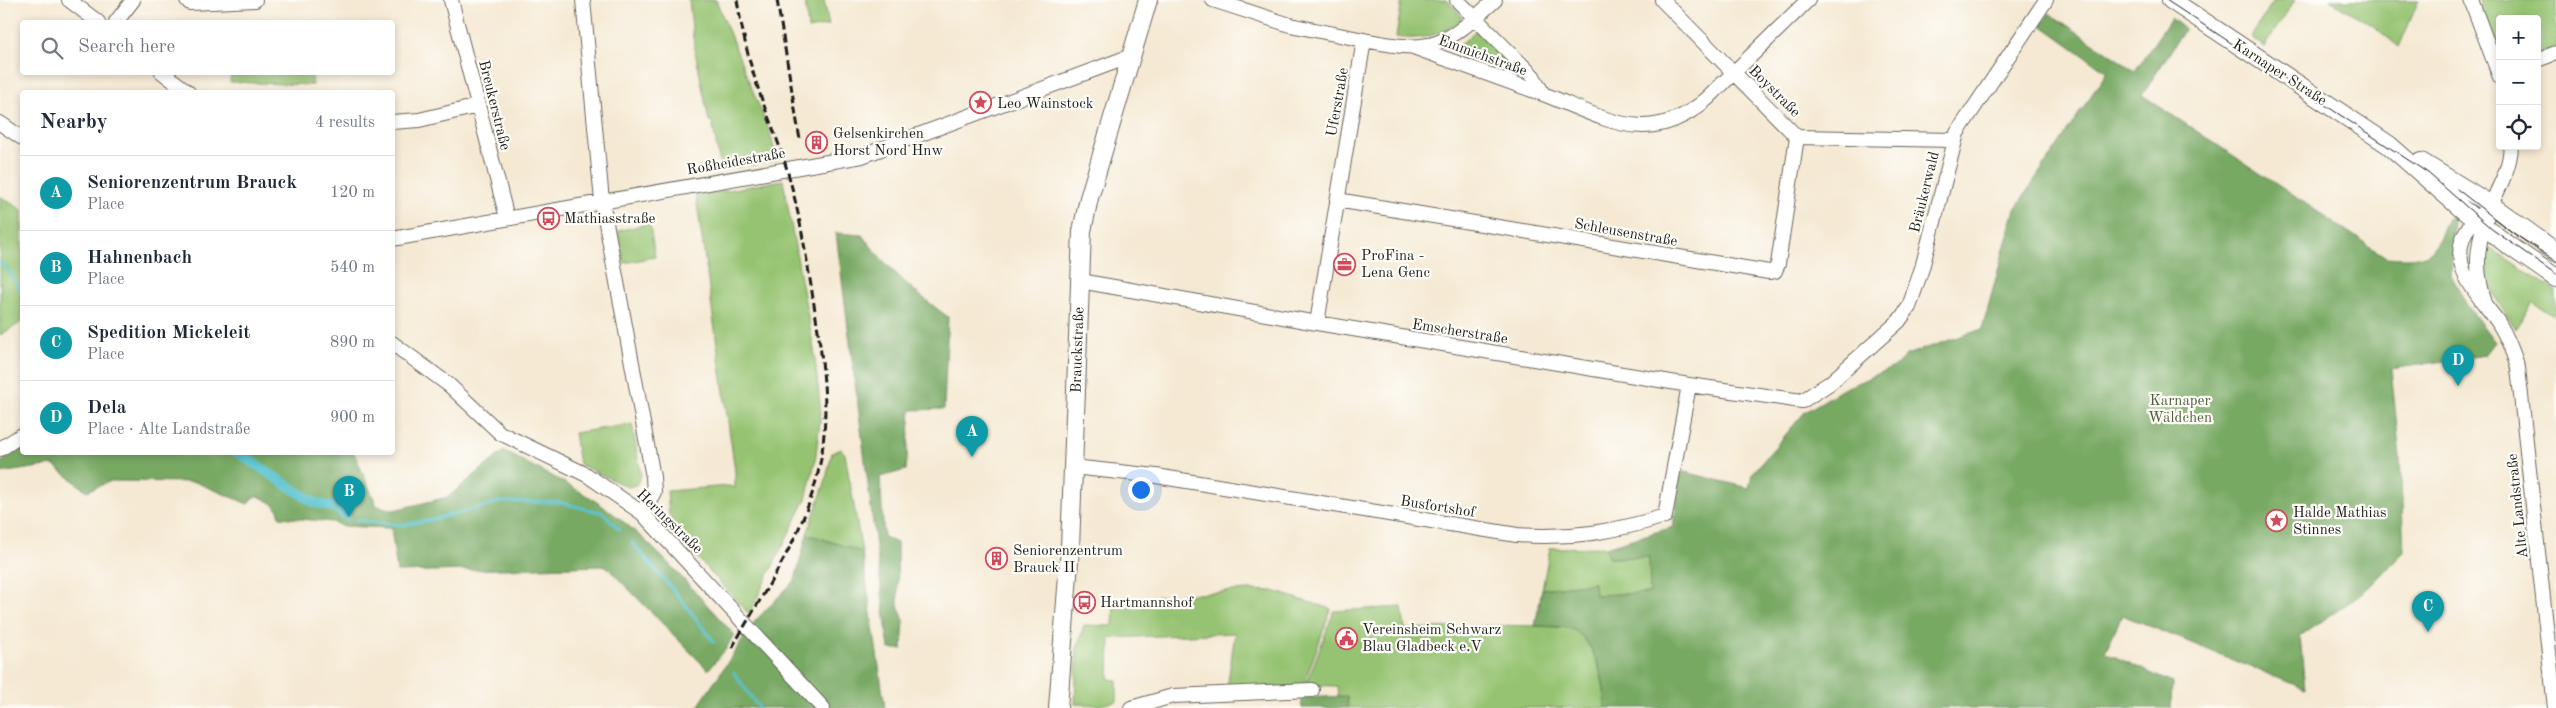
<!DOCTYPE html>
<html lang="en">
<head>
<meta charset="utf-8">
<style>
	:root { --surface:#fff; --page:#f2f2f3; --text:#1f2937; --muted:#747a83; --line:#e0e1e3; --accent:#b45309 }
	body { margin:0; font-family:"Old Standard TT",serif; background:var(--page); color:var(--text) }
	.controls { position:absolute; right:15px; top:15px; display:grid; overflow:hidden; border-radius:5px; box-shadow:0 2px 8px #0003 }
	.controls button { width:45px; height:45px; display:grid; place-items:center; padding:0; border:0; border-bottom:1px solid var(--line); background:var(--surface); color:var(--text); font:25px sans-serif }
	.you { position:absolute; left:1140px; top:489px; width:18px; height:18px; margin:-12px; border:4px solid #fff; border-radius:50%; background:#1a73e8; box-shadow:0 0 0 8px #1a73e833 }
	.badge { display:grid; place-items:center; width:32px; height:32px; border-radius:50%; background:var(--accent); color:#fff; font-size:16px; font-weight:700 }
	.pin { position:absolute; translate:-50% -41px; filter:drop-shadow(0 1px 2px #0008) }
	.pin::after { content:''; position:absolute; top:26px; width:18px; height:15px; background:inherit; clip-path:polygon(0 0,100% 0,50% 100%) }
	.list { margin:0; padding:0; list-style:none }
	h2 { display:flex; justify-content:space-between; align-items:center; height:65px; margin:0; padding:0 20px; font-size:21px }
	h2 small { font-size:16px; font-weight:400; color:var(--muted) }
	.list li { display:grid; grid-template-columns:32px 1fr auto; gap:15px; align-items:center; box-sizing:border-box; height:75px; padding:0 20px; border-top:1px solid var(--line) }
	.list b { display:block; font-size:19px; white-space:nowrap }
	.list p { margin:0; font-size:16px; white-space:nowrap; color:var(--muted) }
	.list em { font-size:16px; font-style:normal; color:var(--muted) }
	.icon { flex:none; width:28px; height:28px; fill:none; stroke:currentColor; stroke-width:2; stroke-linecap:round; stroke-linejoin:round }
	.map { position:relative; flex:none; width:2556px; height:708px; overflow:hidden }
	.search { position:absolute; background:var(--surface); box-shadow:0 2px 8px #0003; left:20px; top:20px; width:375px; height:55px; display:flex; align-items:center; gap:12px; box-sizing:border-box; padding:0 18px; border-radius:5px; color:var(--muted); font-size:19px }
	.panel { position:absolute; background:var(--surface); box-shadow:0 2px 8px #0003; left:20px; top:90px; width:375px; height:365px; border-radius:5px }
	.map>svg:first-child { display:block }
	.green { fill:#95c371; stroke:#587046 }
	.forest { fill:#78a963; stroke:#4a6240 }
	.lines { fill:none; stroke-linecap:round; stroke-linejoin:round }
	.stream { stroke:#57c3cf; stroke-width:3 }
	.canal { stroke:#57c3cf; stroke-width:10 }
	.minor-casing { stroke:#68645c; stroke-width:16 }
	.major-casing { stroke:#68645c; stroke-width:20 }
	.minor { stroke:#fff; stroke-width:14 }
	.major { stroke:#fff; stroke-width:18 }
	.tram { stroke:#1c1c1c; stroke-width:1 }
	.rail { stroke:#1c1c1c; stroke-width:3; stroke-dasharray:8 4; stroke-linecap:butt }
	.labels { text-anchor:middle; stroke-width:4.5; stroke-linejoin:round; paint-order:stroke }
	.street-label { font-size:15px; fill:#1c1c1c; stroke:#fdfcf7 }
	.poi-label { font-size:15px; fill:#1c1c1c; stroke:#fdfcf7; text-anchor:start }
	.park-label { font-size:15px; fill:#4c5f3e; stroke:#fdfcf7 }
</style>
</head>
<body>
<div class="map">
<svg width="2556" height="708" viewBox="0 0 2556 708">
	<rect width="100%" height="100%" fill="#fdfcf7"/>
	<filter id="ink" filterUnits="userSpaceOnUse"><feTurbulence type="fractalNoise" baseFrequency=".02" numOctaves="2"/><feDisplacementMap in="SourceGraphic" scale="10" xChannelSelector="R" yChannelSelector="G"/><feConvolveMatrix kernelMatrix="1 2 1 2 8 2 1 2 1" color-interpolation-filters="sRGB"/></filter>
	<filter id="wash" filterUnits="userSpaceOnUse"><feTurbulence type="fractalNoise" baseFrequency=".0096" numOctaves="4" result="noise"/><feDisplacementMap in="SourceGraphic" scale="20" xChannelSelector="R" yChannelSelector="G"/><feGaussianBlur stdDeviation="1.12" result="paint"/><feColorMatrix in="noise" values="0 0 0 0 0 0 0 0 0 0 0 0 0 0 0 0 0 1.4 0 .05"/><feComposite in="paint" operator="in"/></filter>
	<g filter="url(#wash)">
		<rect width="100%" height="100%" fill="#f5e9d3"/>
		<!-- green -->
		<path class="green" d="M689,0H716L770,133L777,160L721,170L712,121H709L694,46Z
			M805,0H824L829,25L808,29Z
			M1402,0H1447L1461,15V20C1444,35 1418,41 1396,37Z
			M2274,0H2295L2264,47L2251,37Z
			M2330,0H2419L2399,47L2372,25Z
			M2479,0H2556V53L2537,60V19H2500L2499,75Z
			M1477,29L1527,78L1525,81L1508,77L1509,69L1473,56L1469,63L1460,58L1458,47Z
			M311,72L313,85L230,82L231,73Z
			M783,180L814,350L821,413L815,462L806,499L749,614L680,539L669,514L667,491L729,486L735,488V471L696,196Z
			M0,196L22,210V322L0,335Z
			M648,214L655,257L624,263L618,231L643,225L642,215Z
			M2489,247L2556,291V318L2533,302L2515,329C2502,307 2473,272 2489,247Z
			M632,424L641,476L636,485L628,487L579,464L574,433Z
			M841,449L845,454L862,552L807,534L825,483L832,453Z
			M1605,547L1611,558L1649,557L1651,593L1594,595V583L1542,589L1550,548Z
			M1250,590L1273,591L1331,609L1303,687L1227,688L1235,633L1110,638L1109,679L1117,680V701L1100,705L1075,704L1077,648L1084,625L1113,626L1114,600Z
			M1402,607L1405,629C1454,628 1505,623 1554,627C1559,628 1568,627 1573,629C1595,640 1606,686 1605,708H1348L1347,697H1338L1337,686L1306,685L1334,611Z"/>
		<!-- forest -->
		<path class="forest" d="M2049,13L2135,71L2171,18L2185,29L2142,95L2386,257C2404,258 2429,262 2438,242C2442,233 2444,225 2450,216L2454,220L2451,275L2467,305L2495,342L2485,355L2391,369L2400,457L2404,552L2363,593L2300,636L2305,689L2122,615L2105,652L2172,683L2171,708H1605C1606,683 1597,645 1574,630C1565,625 1545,627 1535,626L1542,589L1594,583L1595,595L1650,593L1649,557L1610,558L1605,547L1673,527L1681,471L1749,488L1752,474L1805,412L1843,389L1894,367L1906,355L1982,329L2015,209L2107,72L2041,25Z
			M836,233L862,235C889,270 912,290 948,317L944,409L911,410L906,470L880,477L884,537L897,543L898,605L904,620L902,649H889Z
			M22,448V452L354,453L377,506L394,510L448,497L504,451C537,469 573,485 604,507C653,541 693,591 734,634L726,649L708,670L606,566L397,572L391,528L341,526L333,522L280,517C278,504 270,502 258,496L252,498L248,504L195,482L111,481L87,491L53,465L0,473V463Z
			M807,534L862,552L885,708H697L756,620L795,580Z
			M1347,696L1348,708H1302L1301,698Z"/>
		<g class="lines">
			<!-- stream -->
			<path class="stream" d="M0,263L7,268L22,293
				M356,520L402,525L431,520L501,502H558L603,513L619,529
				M632,543L676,593L714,642
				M734,673L759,708"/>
			<!-- canal -->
			<path class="canal" d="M237,452L313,502L331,507
				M335,507L346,516"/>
		</g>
	</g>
	<g filter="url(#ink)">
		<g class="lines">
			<defs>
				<path id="minor" d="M69,0L98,22
					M187,0L190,3L255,0
					M451,0L507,218
					M583,0L602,201L653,477L654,492L642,513
					M1213,0L1290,25L1364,40L1317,323
					M1662,0L1797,137L1954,140
					M2471,0L2500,77
					M116,22L133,0
					M1364,40C1435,54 1443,47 1495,0
					M1413,47L1543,94L1533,76L1457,0
					M2537,60L2556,53
					M162,72L188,92
					M1543,94C1606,118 1649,150 1708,98L1808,0
					M392,122L419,120L478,106
					M0,123L22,138
					M1337,200L1769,272L1775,271L1778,264L1797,137
					M2491,205C2483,213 2470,223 2465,233C2448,269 2480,296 2498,322C2507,336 2513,352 2518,368L2555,708
					M392,239L862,156L1131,56
					M1080,281L1317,323L1689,385L1802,401L1830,383L1899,321L1909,307L1922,268L1957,133L2046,0
					M2484,299C2473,265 2478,237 2491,205C2500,185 2510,168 2511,146
					M392,343L449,385L500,433L587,475L642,513L823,708
					M0,449L22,435
					M1073,467L1156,476L1517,535C1569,539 1615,532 1665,516L1689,385
					M1131,708L1173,696L1312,690"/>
				<path id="major" d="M2171,0L2389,145L2462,209L2504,242L2556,278
					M2421,162L2491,205L2556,252
					M1058,708L1070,548L1082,231L1089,198L1148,0"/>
			</defs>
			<!-- minor casing -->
			<use href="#minor" class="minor-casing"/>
			<!-- major casing -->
			<use href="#major" class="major-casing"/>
			<!-- minor -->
			<use href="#minor" class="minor"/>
			<!-- major -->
			<use href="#major" class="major"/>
			<!-- tram -->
			<path class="tram" d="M2166,0L2428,173L2493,230L2556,274
				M2457,189L2513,233L2556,261"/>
			<!-- rail -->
			<path class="rail" d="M777,0L800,140
				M732,648C759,599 794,550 811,497C835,428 823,362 812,292C805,248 798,205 785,163C777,137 766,113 758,88C748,59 742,30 737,0"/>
		</g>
	</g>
	<!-- icons -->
	<defs>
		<symbol id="sight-ring" viewBox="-11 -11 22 22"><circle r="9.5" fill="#fdfcf7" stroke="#d1495b" stroke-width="1.5"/><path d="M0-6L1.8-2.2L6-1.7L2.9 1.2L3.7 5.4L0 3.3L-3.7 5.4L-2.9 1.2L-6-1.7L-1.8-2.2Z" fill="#d1495b"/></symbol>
		<symbol id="building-ring" viewBox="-11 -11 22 22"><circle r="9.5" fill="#fdfcf7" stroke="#d1495b" stroke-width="1.5"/><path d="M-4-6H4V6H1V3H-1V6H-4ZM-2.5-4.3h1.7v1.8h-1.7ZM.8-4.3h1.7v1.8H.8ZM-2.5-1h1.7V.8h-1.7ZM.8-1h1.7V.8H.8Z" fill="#d1495b"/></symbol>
		<symbol id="bus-ring" viewBox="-11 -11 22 22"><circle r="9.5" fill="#fdfcf7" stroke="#d1495b" stroke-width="1.5"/><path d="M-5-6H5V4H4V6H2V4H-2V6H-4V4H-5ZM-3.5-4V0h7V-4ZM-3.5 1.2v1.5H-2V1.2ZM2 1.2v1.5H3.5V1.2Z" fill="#d1495b"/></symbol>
		<symbol id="office-ring" viewBox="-11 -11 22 22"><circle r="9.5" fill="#fdfcf7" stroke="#d1495b" stroke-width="1.5"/><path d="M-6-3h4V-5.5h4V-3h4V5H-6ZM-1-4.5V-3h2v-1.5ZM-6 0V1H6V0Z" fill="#d1495b"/></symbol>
		<symbol id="civic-ring" viewBox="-11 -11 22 22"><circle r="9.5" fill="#fdfcf7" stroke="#d1495b" stroke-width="1.5"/><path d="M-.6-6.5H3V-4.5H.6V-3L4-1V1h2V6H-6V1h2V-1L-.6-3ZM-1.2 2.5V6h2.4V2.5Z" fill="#d1495b"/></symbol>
	</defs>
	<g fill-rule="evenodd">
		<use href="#sight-ring" x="968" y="90" width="25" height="25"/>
		<use href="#building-ring" x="804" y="130" width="25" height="25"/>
		<use href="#bus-ring" x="536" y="206" width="25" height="25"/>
		<use href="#office-ring" x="1332" y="252" width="25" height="25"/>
		<use href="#sight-ring" x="2264" y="508" width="25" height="25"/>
		<use href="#building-ring" x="984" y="546" width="25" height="25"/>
		<use href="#bus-ring" x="1072" y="590" width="25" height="25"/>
		<use href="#civic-ring" x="1334" y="626" width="25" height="25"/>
	</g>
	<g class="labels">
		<!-- street labels -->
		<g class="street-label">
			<text transform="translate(1483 55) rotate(20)" y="5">Emmichstraße</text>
			<text transform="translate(2280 72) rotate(33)" y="5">Karnaper Straße</text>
			<text transform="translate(1775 91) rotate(45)" y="5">Boystraße</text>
			<text transform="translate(1337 102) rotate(-80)" y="5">Uferstraße</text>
			<text transform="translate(495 105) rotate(76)" y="5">Breukerstraße</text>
			<text transform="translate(736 161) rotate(-10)" y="5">Roßheidestraße</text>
			<text transform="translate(1924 192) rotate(-76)" y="5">Bräukerwald</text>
			<text transform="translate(1626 232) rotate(10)" y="5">Schleusenstraße</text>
			<text transform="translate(1460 331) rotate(9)" y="5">Emscherstraße</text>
			<text transform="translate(1077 350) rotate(-88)" y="5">Brauckstraße</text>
			<text transform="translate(1438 506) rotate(9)" y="5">Busfortshof</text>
			<text transform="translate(2517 506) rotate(-96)" y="5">Alte Landstraße</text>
			<text transform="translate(670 521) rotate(44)" y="5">Heringstraße</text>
		</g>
		<!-- poi labels -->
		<g class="poi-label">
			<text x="997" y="108">Leo Wainstock</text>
			<text x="833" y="138">Gelsenkirchen<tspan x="833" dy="17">Horst Nord Hnw</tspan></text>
			<text x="564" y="223">Mathiasstraße</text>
			<text x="1361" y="260">ProFina -<tspan x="1361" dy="17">Lena Genc</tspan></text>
			<text x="2293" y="517">Halde Mathias<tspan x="2293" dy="17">Stinnes</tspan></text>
			<text x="1013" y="555">Seniorenzentrum<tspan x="1013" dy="17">Brauck II</tspan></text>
			<text x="1100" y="607">Hartmannshof</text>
			<text x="1362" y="634">Vereinsheim Schwarz<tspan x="1362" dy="17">Blau Gladbeck e.V</tspan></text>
		</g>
		<!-- park labels -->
		<g class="park-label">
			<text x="2180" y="405">Karnaper<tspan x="2180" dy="17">Wäldchen</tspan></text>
		</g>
	</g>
</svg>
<div class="controls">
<button>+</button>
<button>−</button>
<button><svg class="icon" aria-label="locate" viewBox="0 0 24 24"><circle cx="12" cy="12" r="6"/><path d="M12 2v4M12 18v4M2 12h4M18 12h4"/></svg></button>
</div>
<div class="you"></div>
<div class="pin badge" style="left:972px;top:457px;background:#0f9aa8">A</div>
<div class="pin badge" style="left:349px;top:517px;background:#0f9aa8">B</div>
<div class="pin badge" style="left:2428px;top:632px;background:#0f9aa8">C</div>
<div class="pin badge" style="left:2458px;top:386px;background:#0f9aa8">D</div>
<div class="search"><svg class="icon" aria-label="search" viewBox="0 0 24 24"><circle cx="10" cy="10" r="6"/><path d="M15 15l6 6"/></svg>Search here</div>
<section class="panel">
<h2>Nearby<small>4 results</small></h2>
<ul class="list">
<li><span class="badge" style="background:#0f9aa8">A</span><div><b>Seniorenzentrum Brauck</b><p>Place</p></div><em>120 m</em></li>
<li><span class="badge" style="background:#0f9aa8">B</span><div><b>Hahnenbach</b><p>Place</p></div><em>540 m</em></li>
<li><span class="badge" style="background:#0f9aa8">C</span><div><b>Spedition Mickeleit</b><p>Place</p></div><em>890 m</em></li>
<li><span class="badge" style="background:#0f9aa8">D</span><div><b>Dela</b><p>Place · Alte Landstraße</p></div><em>900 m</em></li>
</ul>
</section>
</div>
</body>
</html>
